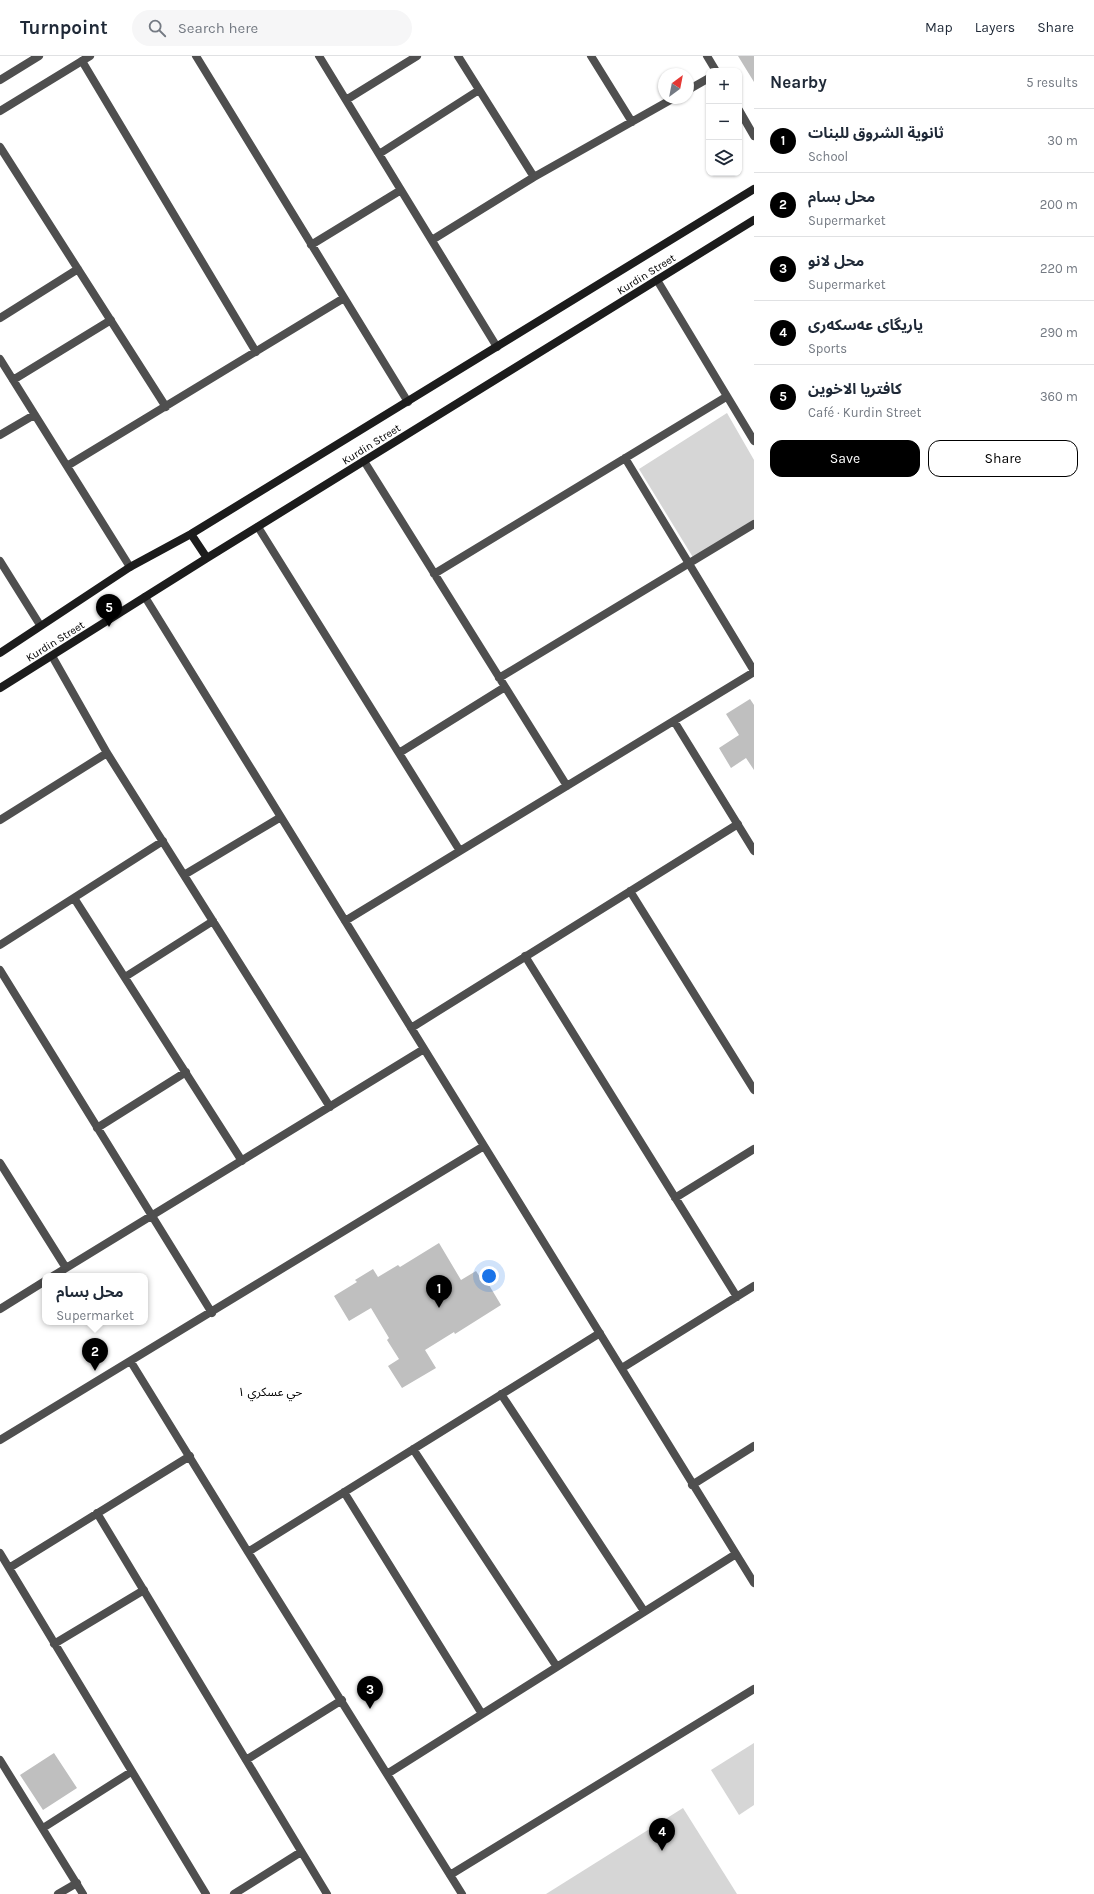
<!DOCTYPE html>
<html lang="en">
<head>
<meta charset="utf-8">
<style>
	:root { --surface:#fff; --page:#f6f6f7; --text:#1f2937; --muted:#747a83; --line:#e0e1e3; --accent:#000 }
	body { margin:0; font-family:Karla,"Noto Sans Arabic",sans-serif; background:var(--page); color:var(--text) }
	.controls { position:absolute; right:12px; top:12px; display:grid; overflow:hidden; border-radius:8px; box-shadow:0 1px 3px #0004 }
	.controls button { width:36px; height:36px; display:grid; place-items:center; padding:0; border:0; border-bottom:1px solid var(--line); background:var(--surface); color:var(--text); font:20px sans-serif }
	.compass { position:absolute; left:658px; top:12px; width:36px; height:36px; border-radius:50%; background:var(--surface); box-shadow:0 1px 3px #0004; rotate:32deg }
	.you { position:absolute; left:489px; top:1220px; width:14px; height:14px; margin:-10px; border:3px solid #fff; border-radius:50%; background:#1a73e8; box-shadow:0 0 0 6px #1a73e833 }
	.badge { display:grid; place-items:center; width:26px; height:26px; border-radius:50%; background:var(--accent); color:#fff; font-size:13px; font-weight:700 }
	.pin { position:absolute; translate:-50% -33px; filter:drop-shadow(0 1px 2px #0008) }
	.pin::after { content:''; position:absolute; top:21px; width:14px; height:12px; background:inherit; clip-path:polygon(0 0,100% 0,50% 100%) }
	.popup { position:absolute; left:42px; top:1217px; width:106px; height:52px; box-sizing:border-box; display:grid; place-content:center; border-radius:8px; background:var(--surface); filter:drop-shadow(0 1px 3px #0005); font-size:13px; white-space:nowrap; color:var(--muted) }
	.popup b { font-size:15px; color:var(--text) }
	.popup::after { content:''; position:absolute; left:50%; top:100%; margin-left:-8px; border:8px solid transparent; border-top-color:var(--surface) }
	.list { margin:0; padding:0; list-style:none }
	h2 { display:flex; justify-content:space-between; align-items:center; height:52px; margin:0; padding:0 16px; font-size:17px }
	h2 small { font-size:13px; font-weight:400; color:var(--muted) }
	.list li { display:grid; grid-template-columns:26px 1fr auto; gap:12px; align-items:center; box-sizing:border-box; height:64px; padding:0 16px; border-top:1px solid var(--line) }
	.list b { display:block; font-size:15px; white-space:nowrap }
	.list p { margin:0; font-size:13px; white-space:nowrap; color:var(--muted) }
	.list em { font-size:13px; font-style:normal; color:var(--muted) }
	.actions { display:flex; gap:8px; padding:12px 16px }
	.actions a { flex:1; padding:9px 0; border:1px solid var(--accent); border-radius:12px; text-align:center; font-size:14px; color:var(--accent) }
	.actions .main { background:var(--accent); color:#fff }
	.icon { flex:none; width:22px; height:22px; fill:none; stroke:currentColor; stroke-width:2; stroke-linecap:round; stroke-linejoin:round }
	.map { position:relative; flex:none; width:754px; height:1838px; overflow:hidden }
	header { display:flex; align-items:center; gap:24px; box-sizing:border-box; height:56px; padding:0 20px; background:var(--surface); border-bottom:1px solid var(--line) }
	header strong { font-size:19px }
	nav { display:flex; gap:22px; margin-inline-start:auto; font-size:14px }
	.search { width:280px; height:36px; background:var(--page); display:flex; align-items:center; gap:10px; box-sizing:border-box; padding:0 14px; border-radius:22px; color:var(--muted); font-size:15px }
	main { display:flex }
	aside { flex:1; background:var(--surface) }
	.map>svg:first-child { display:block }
	.green { fill:#d6d6d6 }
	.building { fill:#bfbfbf }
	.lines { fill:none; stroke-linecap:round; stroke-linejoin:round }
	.minor { stroke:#4f4f4f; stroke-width:8 }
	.tertiary { stroke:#4f4f4f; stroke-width:8 }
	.secondary { stroke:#1c1c1c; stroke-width:8 }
	.labels { text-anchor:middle; stroke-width:3; stroke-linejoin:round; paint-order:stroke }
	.street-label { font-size:11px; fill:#000; stroke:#fff }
	.neighbourhood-label { font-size:12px; fill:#000; stroke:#fff }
</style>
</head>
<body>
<header>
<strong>Turnpoint</strong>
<div class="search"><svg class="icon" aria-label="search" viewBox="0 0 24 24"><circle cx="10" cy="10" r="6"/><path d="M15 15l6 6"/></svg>Search here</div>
<nav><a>Map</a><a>Layers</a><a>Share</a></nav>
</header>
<main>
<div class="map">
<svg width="754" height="1838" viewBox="0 0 754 1838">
	<rect width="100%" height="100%" fill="#fff"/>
	<!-- green -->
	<path class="green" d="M727,357L754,404V465L694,503L639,413Z
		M754,1687V1749L739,1759L711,1714Z
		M683,1752L737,1838H546Z"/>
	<!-- building -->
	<path class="building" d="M738,0H754V26Z
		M750,643L754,649V714L746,702L731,712L719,692L739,679L726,658Z
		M439,1187L461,1224L476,1215L483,1226L486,1224L501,1249L455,1278L454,1276L425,1294L436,1312L402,1332L388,1310L399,1303L387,1284L389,1282L371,1252L349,1265L334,1240L357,1226L355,1224L373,1213L378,1221L398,1209L400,1211Z
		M54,1697L77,1732L43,1754L20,1719Z"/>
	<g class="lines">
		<!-- minor -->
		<path class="minor" d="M196,0L408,346
			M319,0L497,291
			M458,0L534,121
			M591,0L632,66
			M707,0L716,15
			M82,5L256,296
			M688,34L709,22
			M346,44L417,0
			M739,54L754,80
			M0,91L166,351
			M379,98L479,34
			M432,184L534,121L674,42
			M311,189L401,134
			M657,224L754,385
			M0,262L78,213
			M0,303L130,511
			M13,324L111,264
			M0,379L34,359
			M625,402L754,615
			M364,405L567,730
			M67,410L344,242
			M258,471L460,795
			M0,505L40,569
			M434,518L726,341
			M145,541L754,1527
			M52,600L107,697L330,1051
			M499,622L754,468
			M674,665L754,795
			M399,697L505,631
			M0,764L107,697
			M184,819L281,761
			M630,835L754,1034
			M74,842L242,1105
			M345,865L754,616
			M0,889L163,785
			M525,900L737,1241
			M0,914L212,1257
			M125,921L213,865
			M411,972L738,768
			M97,1072L186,1016
			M0,1107L66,1212
			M675,1142L754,1093
			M53,1220L424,993
			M0,1253L45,1225
			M131,1306L248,1496L462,1838
			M622,1312L754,1230
			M501,1338L644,1555
			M0,1384L484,1090
			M413,1393L557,1611
			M692,1429L754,1390
			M344,1436L482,1658
			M97,1457L327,1838
			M248,1496L600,1277
			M0,1497L206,1838
			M9,1512L190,1400
			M54,1588L144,1534
			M0,1704L83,1838
			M246,1704L342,1644
			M387,1718L736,1498
			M43,1772L131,1716
			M450,1819L754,1633
			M58,1838L77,1827
			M234,1838L301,1796"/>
		<!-- tertiary -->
		<path class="tertiary" d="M0,24L39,0
			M0,55L90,0"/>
		<!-- secondary -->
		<path class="secondary" d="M191,478L207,502
			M0,597L130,511L191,478L754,133
			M0,632L207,502L754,164"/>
	</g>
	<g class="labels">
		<!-- street labels -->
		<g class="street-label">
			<text transform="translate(646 218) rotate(-32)" y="4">Kurdin Street</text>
			<text transform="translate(371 388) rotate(-32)" y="4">Kurdin Street</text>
			<text transform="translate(55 585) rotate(-32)" y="4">Kurdin Street</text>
		</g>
		<!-- neighbourhood labels -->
		<g class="neighbourhood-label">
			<text x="270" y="1340">حي عسكري ١</text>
		</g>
	</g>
</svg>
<div class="controls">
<button>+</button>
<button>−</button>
<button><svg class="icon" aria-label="layers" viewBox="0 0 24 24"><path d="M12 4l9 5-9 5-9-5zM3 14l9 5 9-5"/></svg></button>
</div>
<svg class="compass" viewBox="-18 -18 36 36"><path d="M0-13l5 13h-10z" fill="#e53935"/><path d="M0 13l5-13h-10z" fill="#747a83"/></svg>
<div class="you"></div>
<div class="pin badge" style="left:439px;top:1252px">1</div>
<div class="pin badge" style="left:95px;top:1315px">2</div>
<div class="popup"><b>محل بسام</b>Supermarket</div>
<div class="pin badge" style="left:370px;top:1653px">3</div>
<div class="pin badge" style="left:662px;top:1795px">4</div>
<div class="pin badge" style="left:109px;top:571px">5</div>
</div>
<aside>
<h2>Nearby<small>5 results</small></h2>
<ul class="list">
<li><span class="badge">1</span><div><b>ثانوية الشروق للبنات</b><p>School</p></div><em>30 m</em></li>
<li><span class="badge">2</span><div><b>محل بسام</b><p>Supermarket</p></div><em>200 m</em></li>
<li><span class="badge">3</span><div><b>محل لانو</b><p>Supermarket</p></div><em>220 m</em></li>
<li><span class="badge">4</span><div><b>یاریگای عەسکەری</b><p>Sports</p></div><em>290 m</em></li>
<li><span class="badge">5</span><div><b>كافتريا الاخوين</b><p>Café · Kurdin Street</p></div><em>360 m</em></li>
</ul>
<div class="actions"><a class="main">Save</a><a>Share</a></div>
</aside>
</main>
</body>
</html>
